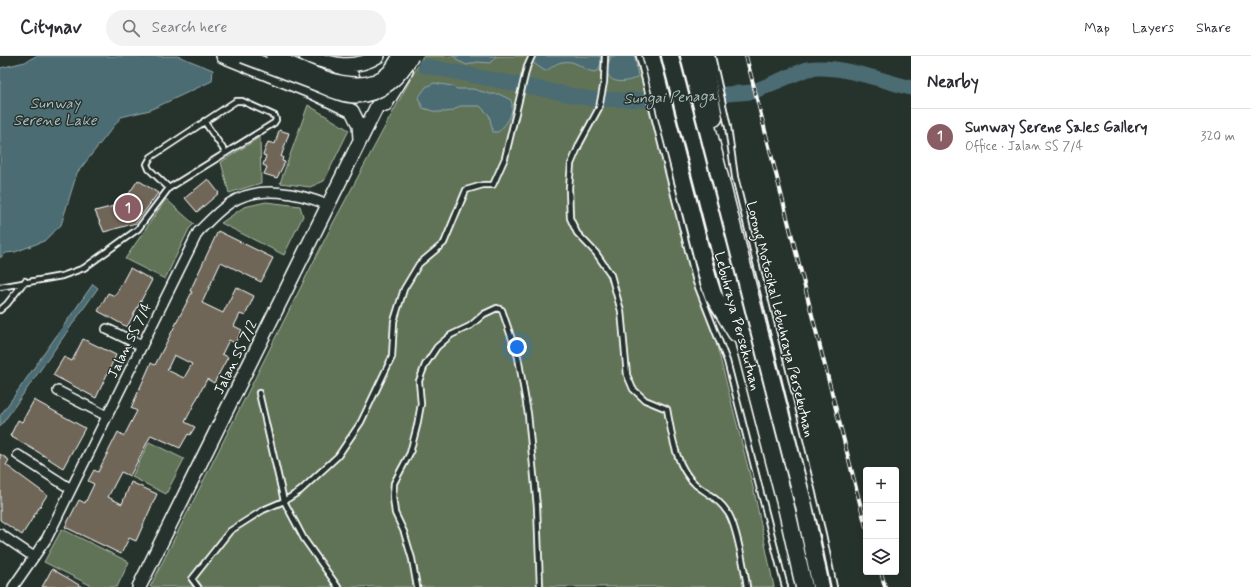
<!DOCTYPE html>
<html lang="en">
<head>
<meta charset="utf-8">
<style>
	:root { --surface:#fff; --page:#f2f2f3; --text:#2b2b33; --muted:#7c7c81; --line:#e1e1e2; --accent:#8a5d65 }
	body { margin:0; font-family:Mynerve,sans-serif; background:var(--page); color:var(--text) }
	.controls { position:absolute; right:12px; bottom:12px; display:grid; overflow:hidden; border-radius:4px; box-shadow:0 2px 6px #0003 }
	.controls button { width:36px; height:36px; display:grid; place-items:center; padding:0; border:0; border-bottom:1px solid var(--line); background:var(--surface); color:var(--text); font:20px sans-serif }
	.you { position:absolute; left:517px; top:291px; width:14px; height:14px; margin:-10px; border:3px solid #fff; border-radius:50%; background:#1a73e8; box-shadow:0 0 0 6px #1a73e833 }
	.badge { display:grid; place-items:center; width:26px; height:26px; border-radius:50%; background:var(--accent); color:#fff; font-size:13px; font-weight:700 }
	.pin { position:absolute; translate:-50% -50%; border:2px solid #fff; box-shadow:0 1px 4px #0006 }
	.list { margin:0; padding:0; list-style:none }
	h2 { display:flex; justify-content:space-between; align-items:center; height:52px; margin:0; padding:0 16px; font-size:17px }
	h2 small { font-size:13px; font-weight:400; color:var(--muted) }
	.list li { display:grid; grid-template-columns:26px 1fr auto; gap:12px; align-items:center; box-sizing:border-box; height:56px; padding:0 16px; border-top:1px solid var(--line) }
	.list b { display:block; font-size:15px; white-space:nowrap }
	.list p { margin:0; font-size:13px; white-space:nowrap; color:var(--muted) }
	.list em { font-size:13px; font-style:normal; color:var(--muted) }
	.icon { flex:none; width:22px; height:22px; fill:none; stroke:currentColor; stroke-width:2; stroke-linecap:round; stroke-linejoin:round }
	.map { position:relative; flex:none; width:911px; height:531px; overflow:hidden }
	header { display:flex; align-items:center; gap:24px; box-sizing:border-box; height:56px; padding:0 20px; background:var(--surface); border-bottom:1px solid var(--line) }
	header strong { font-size:19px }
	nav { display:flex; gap:22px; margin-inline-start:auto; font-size:14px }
	.search { width:280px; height:36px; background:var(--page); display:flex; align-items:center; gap:10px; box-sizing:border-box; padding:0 14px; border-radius:22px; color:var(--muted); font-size:15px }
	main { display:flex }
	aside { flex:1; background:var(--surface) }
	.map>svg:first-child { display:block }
	.green { fill:#607356; stroke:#b0b9aa }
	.water { fill:#4c6c73; stroke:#94a7ab }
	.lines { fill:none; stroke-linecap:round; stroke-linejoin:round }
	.river { stroke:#4c6c73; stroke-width:15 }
	.building { fill:#6f6658; stroke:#fff; fill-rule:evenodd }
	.lane-casing { stroke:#fff; stroke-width:8 }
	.street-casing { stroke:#fff; stroke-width:12 }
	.secondary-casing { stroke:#fff; stroke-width:16 }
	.highway-casing { stroke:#fff; stroke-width:19 }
	.lane { stroke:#26332d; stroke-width:4.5 }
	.street { stroke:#26332d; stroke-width:9 }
	.secondary { stroke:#26332d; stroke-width:13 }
	.highway { stroke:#26332d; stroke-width:16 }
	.rail-casing { stroke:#fff; stroke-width:4 }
	.rail { stroke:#26332d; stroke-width:2.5; stroke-dasharray:8; stroke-linecap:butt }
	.secondary-bridge-casing { stroke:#fff; stroke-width:16; stroke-linecap:butt }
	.secondary-bridge { stroke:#26332d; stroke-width:13 }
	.labels { text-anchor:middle; stroke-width:3; stroke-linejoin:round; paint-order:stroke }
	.street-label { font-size:14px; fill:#fff; stroke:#26332d }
	.water-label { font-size:15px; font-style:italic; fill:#aebdc0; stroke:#26332d }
</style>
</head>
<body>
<header>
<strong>Citynav</strong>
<div class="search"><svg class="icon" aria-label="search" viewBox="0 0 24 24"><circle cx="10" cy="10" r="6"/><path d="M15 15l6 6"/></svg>Search here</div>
<nav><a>Map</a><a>Layers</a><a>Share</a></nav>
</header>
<main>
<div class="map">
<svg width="911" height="531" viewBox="0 0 911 531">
	<rect width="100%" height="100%" fill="#26332d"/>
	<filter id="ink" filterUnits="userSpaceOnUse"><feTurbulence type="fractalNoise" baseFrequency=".025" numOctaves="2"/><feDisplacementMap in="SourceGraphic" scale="8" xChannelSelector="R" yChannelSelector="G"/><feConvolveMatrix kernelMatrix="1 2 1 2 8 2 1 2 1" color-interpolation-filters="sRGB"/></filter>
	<g filter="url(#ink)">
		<!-- green -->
		<path class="green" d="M423,0H643L754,435L774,531H150L331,171Z
			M308,49L349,74L324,125L310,131L280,127Z
			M260,81L261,127L229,137L221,106Z
			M166,143L194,168L189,173L165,223L125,203Z
			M266,146L300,150L303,160L284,199L221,167L244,151Z
			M149,386L184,403L166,438L132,421Z
			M62,473L129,506L117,531H94L44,506Z"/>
		<!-- water -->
		<path class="water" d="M36,0H178L213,14L212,25L150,54L121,61L77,117L61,169L44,185L15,196L6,197L0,202V12L25,6Z
			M454,0H496L490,7L477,6L467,9L458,5Z
			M535,0H600L601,7L599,14L595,16C582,15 578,3 562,6C555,7 551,13 545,15L532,6Z
			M611,0H635L638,21C629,26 609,30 607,15C606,10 610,5 611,0Z
			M434,27L452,30L457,33H473L490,38H499L511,44C515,56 507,68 498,76H493L489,59L480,50H460L452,55L445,56H436L423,52L418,42L426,31Z
			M93,228L98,232L0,371V360Z"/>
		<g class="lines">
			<!-- river -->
			<path class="river" d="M425,10L591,43L651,44L752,36L807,13C839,8 880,24 911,32"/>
		</g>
		<!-- building -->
		<path class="building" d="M279,74L289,77L281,101H283L282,105L285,106L277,122L264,118L267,111L263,109L266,100L263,99L268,86L275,88Z
			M208,123L219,137L197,156L185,142Z
			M138,124L158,137L136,167L104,176L95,155L122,148Z
			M218,175L273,202L261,226L221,206L202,247L223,257L236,231L254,240L245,260L240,258L234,270L242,274L235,287L229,284L222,298L228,301L214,327L207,323L185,366L195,371L190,379L188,378L180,392L151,379L130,420L121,416L108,441L122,448L131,426L157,438L136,485L129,482L121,498L65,471L79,444L85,447L94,428L88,425L94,414L98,416L118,376L124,380L137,355L131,352L151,307L155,309L192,236L190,235ZM174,299L192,308L184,322L167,314Z
			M130,212L152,224L127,271L98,255L108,237L115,240Z
			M83,283L116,299L96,342L53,319L64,301L72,305Z
			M34,344L85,372L63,412L38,396L10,380L18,364L22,366Z
			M0,398L9,404L6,409L47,439L22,479L0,464Z
			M52,513L71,524L82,531H42Z"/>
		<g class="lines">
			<defs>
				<path id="lane" d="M605,0L604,26L599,52L580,87L571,108L569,132L570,162L577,177L596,197L611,219L621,255L627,319L633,333L645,344L667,353C672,379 675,410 696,429C709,439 718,442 728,457C736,468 745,516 747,531
					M639,0L696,226L727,305L785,531
					M712,0L728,71L735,121L823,478L834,531
					M204,65L226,97
					M0,231L62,220L84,212L138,173L169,132L274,67L276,64L275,60L242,45H236L151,101L147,108L149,113L169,132
					M0,254L7,248L25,225
					M259,337L284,445L304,483L338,531
					M198,531L192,523L230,475L263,454L284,445L300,435L338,400L361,366L392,301L394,265L404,233L419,208L444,187L466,134L483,129H493L505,102L527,11L532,0
					M417,531L412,503L404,476L395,457L393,441L394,427L410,397L417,370L421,348L419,325L425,309L437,291L451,279L470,270L484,258L497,252L502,254L518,301L528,358L537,451L540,531"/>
				<path id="street" d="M107,273L142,290
					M58,335L107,360
					M18,399L71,433
					M0,478L34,501
					M13,531L47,482L198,176C208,166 218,155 230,147C259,128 299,137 328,149"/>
				<path id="secondary" d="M223,0L312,36L352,55L359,69L360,83
					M306,0C331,8 354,15 378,0
					M336,9C350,17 358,19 352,37
					M385,49L406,15
					M139,531L389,26"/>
				<path id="highway" d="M651,0L708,223L713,239L736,277
					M670,0L787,455L804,531
					M689,0L804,450L821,531
					M703,0L714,62"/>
			</defs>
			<!-- lane casing -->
			<use href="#lane" class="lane-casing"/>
			<!-- street casing -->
			<use href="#street" class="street-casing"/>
			<!-- secondary casing -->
			<use href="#secondary" class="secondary-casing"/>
			<!-- highway casing -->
			<use href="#highway" class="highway-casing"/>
			<!-- lane -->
			<use href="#lane" class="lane"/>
			<!-- street -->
			<use href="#street" class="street"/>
			<!-- secondary -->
			<use href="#secondary" class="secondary"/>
			<!-- highway -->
			<use href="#highway" class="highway"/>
			<defs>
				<path id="rail" d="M746,0L866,471
					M881,516L885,531"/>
			</defs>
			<!-- rail casing -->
			<use href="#rail" class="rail-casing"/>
			<!-- rail -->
			<use href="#rail" class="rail"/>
			<defs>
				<path id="secondary-bridge" d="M243,0C267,9 290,18 314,27C327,32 341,40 355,40C381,40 400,21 412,0
					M273,0C304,13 358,45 388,17C393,13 396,5 400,0"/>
			</defs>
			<!-- secondary-bridge casing -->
			<use href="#secondary-bridge" class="secondary-bridge-casing"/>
			<!-- secondary-bridge -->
			<use href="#secondary-bridge" class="secondary-bridge"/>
		</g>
	</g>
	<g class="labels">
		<!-- street labels -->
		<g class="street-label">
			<text transform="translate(781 263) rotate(76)" y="5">Lorong Motosikal Lebuhraya Persekutuan</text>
			<text transform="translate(738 265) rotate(75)" y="5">Lebuhraya Persekutuan</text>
			<text transform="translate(129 284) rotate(-64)" y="5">Jalan SS 7/4</text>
			<text transform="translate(235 301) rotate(-64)" y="5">Jalan SS 7/2</text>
		</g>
		<!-- water labels -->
		<g class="water-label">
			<text transform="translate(670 41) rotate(-2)" y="5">Sungai Penaga</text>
			<text x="55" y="52">Sunway<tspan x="55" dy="17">Serene Lake</tspan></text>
		</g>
	</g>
</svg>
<div class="controls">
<button>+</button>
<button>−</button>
<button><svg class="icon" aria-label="layers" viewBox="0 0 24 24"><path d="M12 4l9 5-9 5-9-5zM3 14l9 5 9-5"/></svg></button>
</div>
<div class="you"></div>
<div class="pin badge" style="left:128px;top:152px">1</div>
</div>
<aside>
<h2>Nearby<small></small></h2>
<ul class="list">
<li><span class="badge">1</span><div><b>Sunway Serene Sales Gallery</b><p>Office · Jalan SS 7/4</p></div><em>320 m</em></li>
</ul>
</aside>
</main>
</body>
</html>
